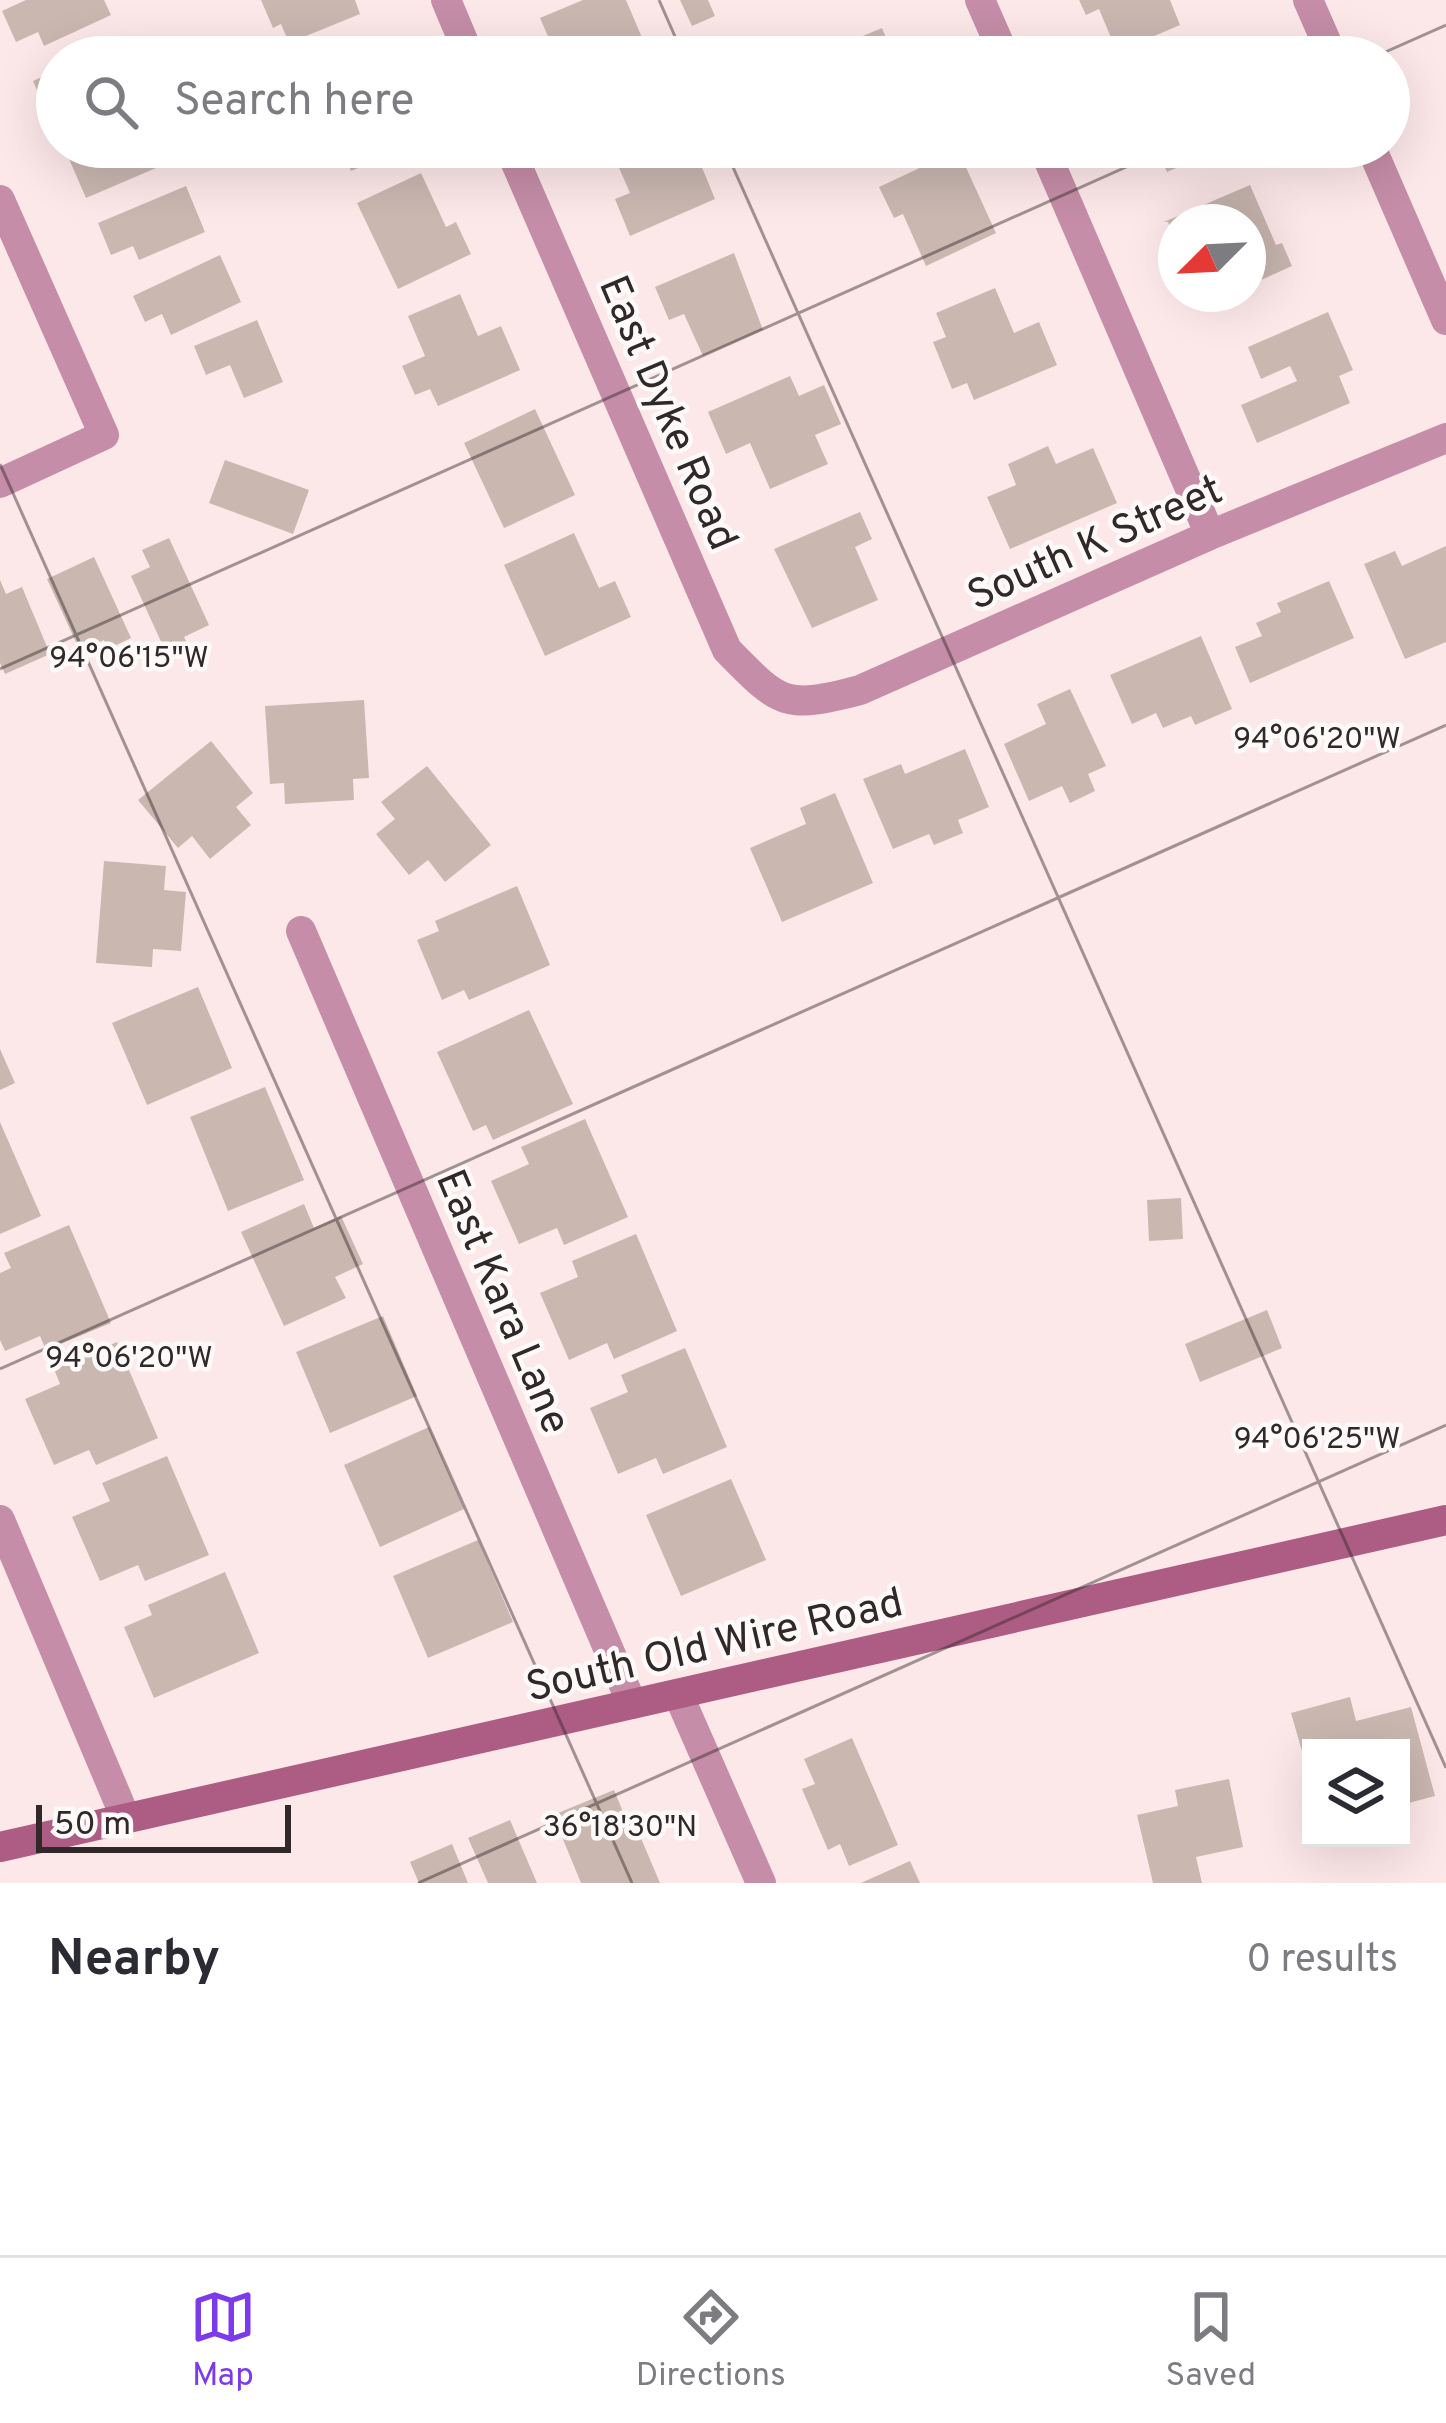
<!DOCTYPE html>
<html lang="en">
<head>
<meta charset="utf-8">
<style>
	:root { --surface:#fff; --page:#f7f7f7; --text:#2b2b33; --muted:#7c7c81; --line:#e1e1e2; --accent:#7c3aed }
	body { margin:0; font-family:Overpass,sans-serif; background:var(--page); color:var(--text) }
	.controls { position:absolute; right:36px; bottom:36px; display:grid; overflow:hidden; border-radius:0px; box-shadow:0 12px 48px #0002 }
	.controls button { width:108px; height:108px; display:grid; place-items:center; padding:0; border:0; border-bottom:3px solid var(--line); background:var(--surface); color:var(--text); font:60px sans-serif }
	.compass { position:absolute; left:1158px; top:204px; width:108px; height:108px; border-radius:50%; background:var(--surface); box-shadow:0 12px 48px #0002; rotate:246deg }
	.scale { position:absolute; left:36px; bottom:30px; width:255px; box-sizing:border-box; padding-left:12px; border:6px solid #312929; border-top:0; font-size:33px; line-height:42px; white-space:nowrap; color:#312929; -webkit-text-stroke:9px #fefafa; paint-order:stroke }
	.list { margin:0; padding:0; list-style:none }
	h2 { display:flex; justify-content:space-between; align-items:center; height:156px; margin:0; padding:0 48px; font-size:51px }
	h2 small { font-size:39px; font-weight:400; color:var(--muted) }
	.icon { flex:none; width:66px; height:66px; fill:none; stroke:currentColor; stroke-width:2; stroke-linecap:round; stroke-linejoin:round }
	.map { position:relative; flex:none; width:1446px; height:1883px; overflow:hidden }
	.search { position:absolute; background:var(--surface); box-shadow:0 12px 48px #0002; left:36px; right:36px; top:36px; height:132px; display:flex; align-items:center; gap:30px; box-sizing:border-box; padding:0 42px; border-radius:66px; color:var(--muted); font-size:45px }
	.sheet { height:372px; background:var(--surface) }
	nav { display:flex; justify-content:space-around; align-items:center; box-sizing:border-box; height:168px; border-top:3px solid var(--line); background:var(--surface); font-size:33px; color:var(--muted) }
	nav a { display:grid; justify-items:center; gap:6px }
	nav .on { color:var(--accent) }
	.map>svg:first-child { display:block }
	.building { fill:#c9b7b0 }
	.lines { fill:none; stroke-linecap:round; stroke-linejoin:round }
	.street { stroke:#c58da7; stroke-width:30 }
	.secondary { stroke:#ad5c84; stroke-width:30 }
	.ticks { fill:none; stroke:#312929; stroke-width:3; stroke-opacity:0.45 }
	.labels { text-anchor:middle; stroke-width:9; stroke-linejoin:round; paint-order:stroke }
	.street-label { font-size:42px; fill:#312929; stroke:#fefafa }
	.ticks-label { font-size:30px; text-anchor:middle; fill:#312929; stroke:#fefafa; stroke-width:9; stroke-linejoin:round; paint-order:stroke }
</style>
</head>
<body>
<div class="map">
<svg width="1446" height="1883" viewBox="0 0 1446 1883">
	<rect width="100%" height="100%" fill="#fde8e9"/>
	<!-- building -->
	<path class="building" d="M26,0H104L111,15L44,46L38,32L16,42L2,11Z
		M261,0H355L360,14L289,43L281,24L273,28Z
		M583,0H626L646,47L629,54L630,57H557L540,18Z
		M680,0H708L715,16L692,26Z
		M1079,0H1170L1180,25L1117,52L1099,9L1086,15Z
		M882,28L894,57H823L822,53Z
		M123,42L129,57H88Z
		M57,70V104L45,109L33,81Z
		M77,147H155L163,165L86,198L66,152Z
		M341,147H408L351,171Z
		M610,147H680L683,154L694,148L715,199L630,236L615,199L630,193Z
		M1156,147H1225L1167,172Z
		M958,150L996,233L926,266L903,214L894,218L879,187Z
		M421,173L446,227L456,222L471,254L398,289L357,203Z
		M1250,185L1276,245L1282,243L1292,266L1248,286V222H1176V240L1168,222H1164Z
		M186,186L205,232L139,260L133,246L111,255L98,223Z
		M734,253L763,330L703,356L684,314L669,320L655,287Z
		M220,255L241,302L171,335L162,314L145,322L133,296Z
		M995,288L1014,333L1039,322L1057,365L974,400L967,383L952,389L933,342L946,337L936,313Z
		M460,294L478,336L501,326L520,370L438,406L430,389L415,395L402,366L425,356L408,316Z
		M1328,312L1353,370L1339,376L1350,403L1257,443L1241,405L1297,381L1290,366L1261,379L1248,347Z
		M257,320L283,382L244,398L230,365L206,375L194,346Z
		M790,376L799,396L824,385L841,424L815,435L828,464L770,489L750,443L726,454L708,412Z
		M535,409L575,495L504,528L464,443Z
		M1048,446L1056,464L1093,448L1117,503L1010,549L987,497L1016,485L1008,464Z
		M225,460L309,490L293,534L209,503Z
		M860,512L872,539L855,547L878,600L812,628L774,549Z
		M574,533L599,588L615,581L631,617L545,656L504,565Z
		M169,538L209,625L184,637L190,650L169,659L131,576L150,567L142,550Z
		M1446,546V642L1405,659L1364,564L1395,551L1402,566Z
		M94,557L131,638L108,649L104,640L80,651L47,579Z
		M0,580L6,594L22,587L50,654L5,674L0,663Z
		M1329,581L1354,638L1250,683L1235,647L1262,636L1256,623L1281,612L1277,603Z
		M1201,636L1232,709L1195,725L1191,716L1163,728L1156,713L1132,724L1110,675Z
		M1070,689L1106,766L1088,774L1095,791L1070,803L1062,786L1029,801L1004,744L1046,724L1037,704Z
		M364,700L369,778L353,779L354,800L285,804L284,783L270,784L265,706Z
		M211,741L253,793L236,807L251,825L210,859L192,836L178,848L138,800Z
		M965,749L989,807L958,820L963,833L934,845L929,834L893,849L863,779L901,764L905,774Z
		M427,766L491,845L445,882L428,860L409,875L376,834L395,819L381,802Z
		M835,793L873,883L782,922L750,848L806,824L800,808Z
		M104,861L166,866L164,890L186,892L181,951L153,949L152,967L96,963Z
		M517,886L550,965L469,1000L464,990L442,1000L417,940L439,931L435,921Z
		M198,987L232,1068L147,1105L112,1023Z
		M529,1010L573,1104L493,1140L486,1125L473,1131L437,1052Z
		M0,1049L15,1083L0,1090Z
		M265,1087L304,1180L228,1211L190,1117Z
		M585,1119L628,1217L564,1245L557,1228L519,1244L491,1181L529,1164L521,1147Z
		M0,1122L41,1216L0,1234Z
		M1181,1198L1183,1239L1149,1241L1147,1200Z
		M304,1204L314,1228L341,1216L363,1264L335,1277L346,1298L284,1326L241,1232Z
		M69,1225L111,1323L46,1350L40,1336L5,1351L0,1340V1273L11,1268L4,1253Z
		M636,1234L677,1331L614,1359L607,1343L569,1360L540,1293L578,1277L572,1261Z
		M1267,1310L1282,1348L1200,1382L1185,1344Z
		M383,1316L417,1396L330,1433L296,1352Z
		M117,1342L158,1438L96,1465L89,1450L54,1465L25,1399L60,1384L54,1369Z
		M685,1348L727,1447L663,1474L656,1458L618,1474L590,1408L628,1392L621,1375Z
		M429,1427L464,1509L380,1547L344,1465Z
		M167,1456L209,1555L145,1581L138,1565L100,1581L72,1517L110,1501L102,1483Z
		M731,1479L766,1560L681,1596L646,1515Z
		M478,1540L513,1622L428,1658L393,1576Z
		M225,1572L259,1653L154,1698L124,1627L152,1615L148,1605Z
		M1350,1697L1356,1721L1411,1707L1435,1796L1401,1805V1748H1311L1310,1779L1291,1713Z
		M852,1738L898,1845L849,1866L840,1844L828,1850L802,1789L815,1784L804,1759Z
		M1229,1779L1243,1847L1196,1857L1202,1883H1153L1137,1815L1178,1806L1175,1790Z
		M614,1790L626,1819L632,1817L660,1883H581L553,1815Z
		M510,1820L537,1883H488L468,1838Z
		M452,1844L468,1883H419L410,1862Z
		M910,1861L920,1883H861Z"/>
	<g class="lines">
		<!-- street -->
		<path class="street" d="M446,0L470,57
			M980,0L1005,57
			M1308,0L1333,57
			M509,147L727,650C780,704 784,710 860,690L1210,535L1446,438
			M1043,147L1210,535
			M1371,147L1446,320
			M0,200L104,435L0,483
			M301,931L632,1704
			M0,1520L126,1819
			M678,1694L761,1883"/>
		<!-- secondary -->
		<path class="secondary" d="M0,1847L1446,1520"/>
	</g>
	<!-- ticks -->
	<path class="ticks" d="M659,0L684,57M1374,57L1446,25M724,147L1446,1768M0,464L632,1883M0,669L1171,147M0,1369L1446,725M418,1883L1446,1425"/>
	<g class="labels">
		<!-- street labels -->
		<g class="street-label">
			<text transform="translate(670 412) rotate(67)" y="15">East Dyke Road</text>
			<text transform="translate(1094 541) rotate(-24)" y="15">South K Street</text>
			<text transform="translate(505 1301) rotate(67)" y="15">East Kara Lane</text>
			<text transform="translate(714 1643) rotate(-13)" y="15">South Old Wire Road</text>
		</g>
	</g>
	<g class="ticks-label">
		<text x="129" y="667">94°06'15"W</text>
		<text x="1317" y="748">94°06'20"W</text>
		<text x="129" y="1367">94°06'20"W</text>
		<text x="1317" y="1448">94°06'25"W</text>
		<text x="620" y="1836">36°18'30"N</text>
	</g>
</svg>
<div class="controls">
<button><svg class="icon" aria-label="layers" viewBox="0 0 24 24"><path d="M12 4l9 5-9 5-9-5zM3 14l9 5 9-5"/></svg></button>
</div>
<svg class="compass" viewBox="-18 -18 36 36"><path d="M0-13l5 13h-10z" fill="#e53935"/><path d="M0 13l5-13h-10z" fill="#7c7c81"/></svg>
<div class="scale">50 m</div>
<div class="search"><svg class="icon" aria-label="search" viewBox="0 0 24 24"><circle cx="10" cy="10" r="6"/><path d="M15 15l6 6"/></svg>Search here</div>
</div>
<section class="sheet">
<h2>Nearby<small>0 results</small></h2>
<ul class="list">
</ul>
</section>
<nav>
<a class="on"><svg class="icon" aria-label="map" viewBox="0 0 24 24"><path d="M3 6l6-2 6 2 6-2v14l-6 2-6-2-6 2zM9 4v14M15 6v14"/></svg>Map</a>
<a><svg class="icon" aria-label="directions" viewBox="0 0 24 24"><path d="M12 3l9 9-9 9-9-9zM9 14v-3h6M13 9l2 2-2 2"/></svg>Directions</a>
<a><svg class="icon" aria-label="saved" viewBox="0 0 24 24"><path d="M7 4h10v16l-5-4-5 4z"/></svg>Saved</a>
</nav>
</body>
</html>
